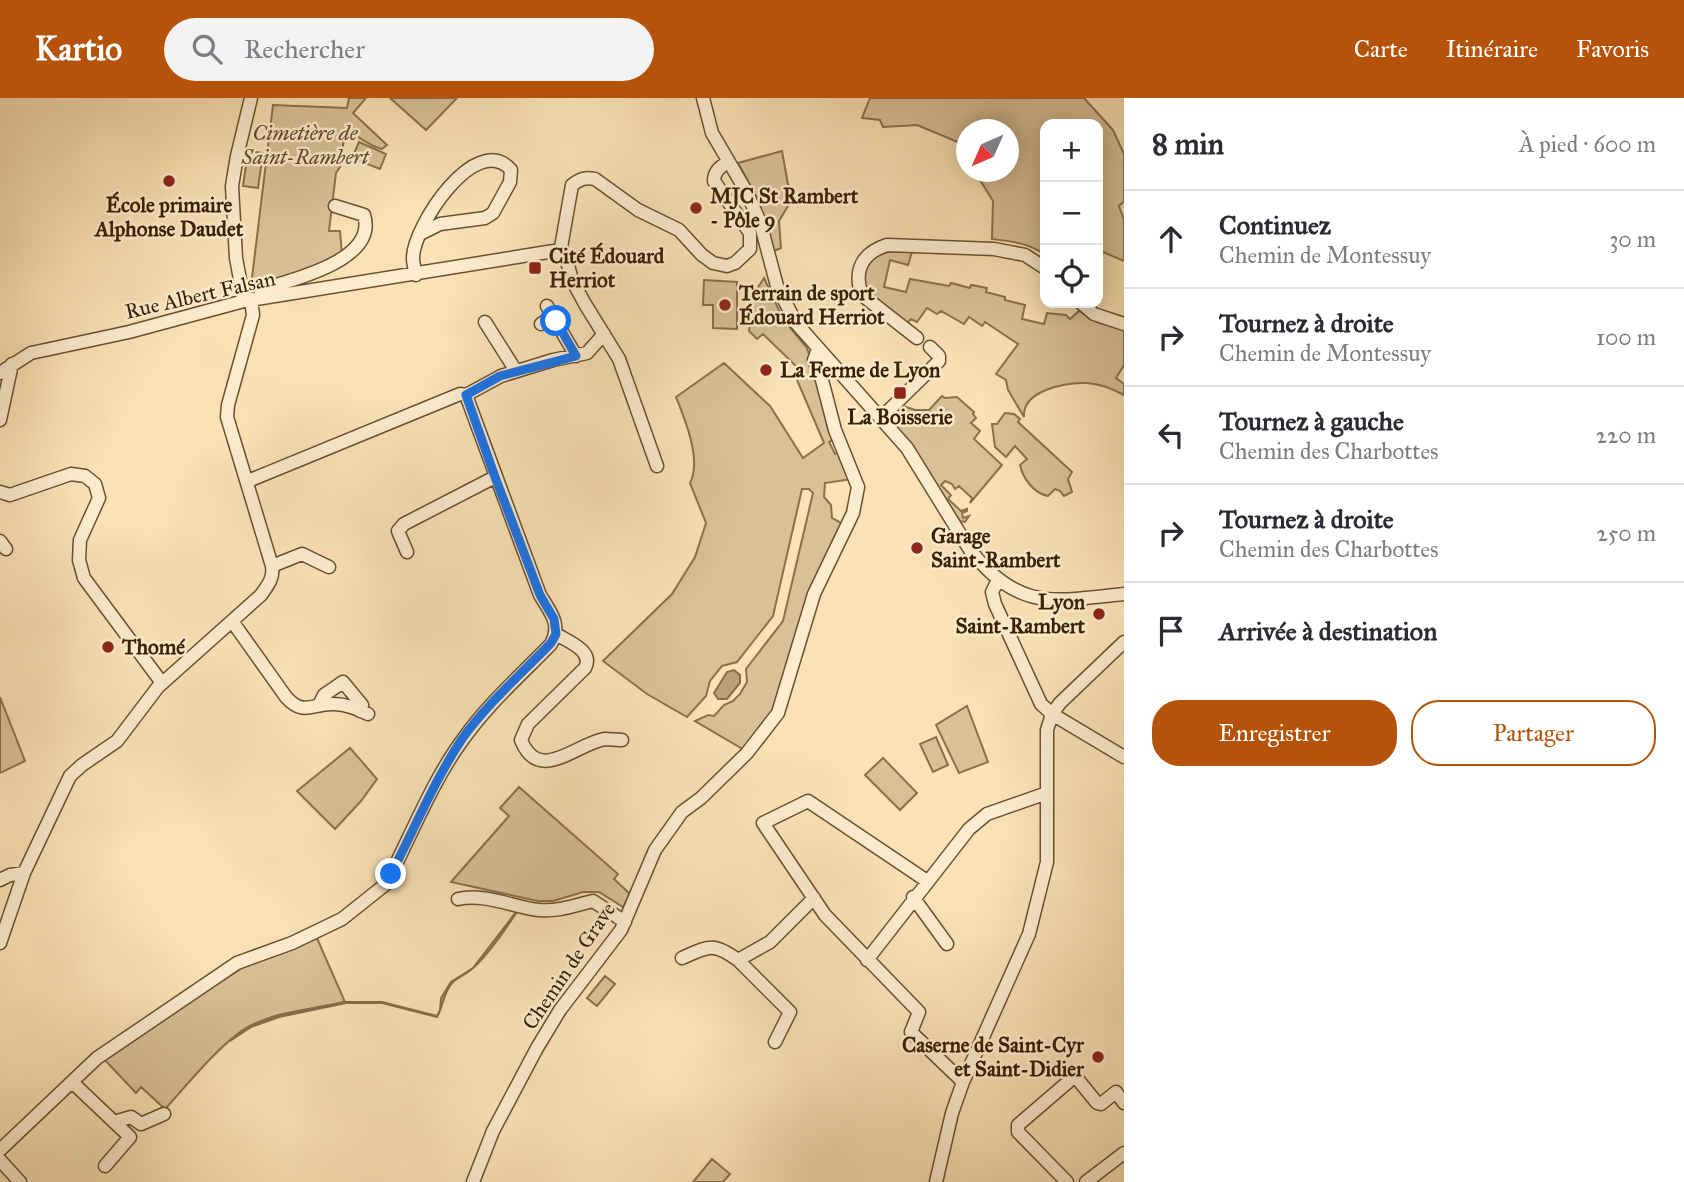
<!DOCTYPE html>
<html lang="fr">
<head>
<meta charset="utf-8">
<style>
	:root { --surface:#fff; --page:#f2f2f3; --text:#2b2b33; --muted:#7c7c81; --line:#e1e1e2; --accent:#b45309 }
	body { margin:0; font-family:"IM FELL Great Primer",serif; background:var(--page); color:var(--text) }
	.controls { position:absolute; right:21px; top:21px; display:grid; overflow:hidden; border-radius:14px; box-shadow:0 4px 18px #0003 }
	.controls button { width:63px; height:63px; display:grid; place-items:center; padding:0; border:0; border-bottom:2px solid var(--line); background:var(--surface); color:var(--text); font:35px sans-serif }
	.compass { position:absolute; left:956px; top:21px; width:63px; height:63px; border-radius:50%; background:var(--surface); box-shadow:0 4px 18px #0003; rotate:225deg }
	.stop { position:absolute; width:21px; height:21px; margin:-16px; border:5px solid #1a73e8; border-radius:50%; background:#fff }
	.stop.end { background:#1a73e8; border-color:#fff; box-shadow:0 2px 7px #0008 }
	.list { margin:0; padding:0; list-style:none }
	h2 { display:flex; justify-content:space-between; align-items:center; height:91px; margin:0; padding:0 28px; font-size:30px }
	h2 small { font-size:23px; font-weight:400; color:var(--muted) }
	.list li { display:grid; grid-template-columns:46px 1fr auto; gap:21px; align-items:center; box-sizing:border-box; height:98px; padding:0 28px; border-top:2px solid var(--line) }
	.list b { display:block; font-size:26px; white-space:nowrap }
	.list p { margin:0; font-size:23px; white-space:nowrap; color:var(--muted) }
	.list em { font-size:23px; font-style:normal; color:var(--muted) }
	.actions { display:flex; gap:14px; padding:21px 28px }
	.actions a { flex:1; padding:16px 0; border:2px solid var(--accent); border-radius:28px; text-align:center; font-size:24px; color:var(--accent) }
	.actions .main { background:var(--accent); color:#fff }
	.icon { flex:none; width:38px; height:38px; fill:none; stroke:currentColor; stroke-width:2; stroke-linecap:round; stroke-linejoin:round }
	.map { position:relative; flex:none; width:1124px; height:1084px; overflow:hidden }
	header { display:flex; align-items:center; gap:42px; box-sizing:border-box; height:98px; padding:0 35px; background:var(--accent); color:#fff }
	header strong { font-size:33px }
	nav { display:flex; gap:38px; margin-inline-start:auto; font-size:24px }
	.search { width:490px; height:63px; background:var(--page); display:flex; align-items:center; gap:18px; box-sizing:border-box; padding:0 24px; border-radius:38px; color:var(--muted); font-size:26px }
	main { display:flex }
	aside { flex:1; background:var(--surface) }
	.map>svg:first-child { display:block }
	.green { fill:#d9c197; stroke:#8a704c; stroke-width:2 }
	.water { fill:#b9a078; stroke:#866d49; stroke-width:2 }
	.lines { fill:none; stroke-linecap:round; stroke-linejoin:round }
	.minor-casing { stroke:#6a502f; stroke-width:15 }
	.minor { stroke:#fceccf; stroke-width:12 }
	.route { stroke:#1a73e8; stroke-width:9 }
	.poi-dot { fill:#8f2418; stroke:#fceccf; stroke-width:2.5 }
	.labels { text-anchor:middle; stroke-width:5; stroke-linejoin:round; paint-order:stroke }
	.park-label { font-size:21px; font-style:italic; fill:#624827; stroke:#fceccf }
	.poi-label { font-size:21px; font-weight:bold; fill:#3a2002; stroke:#fceccf; text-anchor:start }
	.street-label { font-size:21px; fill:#3a2002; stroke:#fceccf }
</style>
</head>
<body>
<header>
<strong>Kartio</strong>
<div class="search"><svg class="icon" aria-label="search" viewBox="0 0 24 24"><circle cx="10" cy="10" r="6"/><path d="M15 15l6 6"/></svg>Rechercher</div>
<nav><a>Carte</a><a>Itinéraire</a><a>Favoris</a></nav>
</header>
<main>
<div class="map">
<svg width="1124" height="1084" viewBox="0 0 1124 1084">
	<rect width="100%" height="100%" fill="#fae2b5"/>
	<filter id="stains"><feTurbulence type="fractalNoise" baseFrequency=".00286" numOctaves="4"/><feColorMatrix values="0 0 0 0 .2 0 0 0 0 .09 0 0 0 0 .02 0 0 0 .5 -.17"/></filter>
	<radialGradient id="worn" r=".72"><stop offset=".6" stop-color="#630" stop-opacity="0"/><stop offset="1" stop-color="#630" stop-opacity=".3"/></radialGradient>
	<!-- green -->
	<path class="green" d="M349,0H366L353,15L387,47L382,51C368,48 359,37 345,33L340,69L336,75L329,133H340L342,157L257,191L251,188L273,7L347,10Z
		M390,0H457L426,32Z
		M870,0H1084L1113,32L1124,56V103L1119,108L1124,122V163L1098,152V26H1045V157C1030,145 1010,143 992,141L993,103L975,74H1009V32H967L966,59L958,44L917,27L883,29L880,22L862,20Z
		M359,44L386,56L380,71L352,60Z
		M248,53L263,55L258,90L243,88Z
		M782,53L791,103L779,123L781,150L774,153L757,100L738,65Z
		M899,153L912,154L908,167L890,162L884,189L906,194L910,181L949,188L951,185L970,190L971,187L987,190L986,194L1005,199V202L1025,207L1022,221L1044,226L1047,215L1066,217L1070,221L1080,212L1097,224L1124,232V267L1116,280L1124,286V297C1113,291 1100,286 1087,285C1067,284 1022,292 1024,319L1008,292L1006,282L996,276L1018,246L985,224L982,228L969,219L964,226L941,213L937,216L927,210L917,224L911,221L906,226C895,218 880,210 870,200C865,194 863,187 864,179C865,159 881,154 899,153Z
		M764,180L783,221L807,250L836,340L829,344L835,356L842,353L852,381L825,385L824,399L831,407L832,420L843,426L779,598L768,623L746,653L695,623L708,617L714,618L724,607L733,603L740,596L747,584L746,571L783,523L813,395L809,391H802L773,518L737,564L722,568L710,583L706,598L687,619L647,596L603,563L672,496L695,459L706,425L690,385C702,363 685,321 676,299L724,265L770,308L803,360L824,345L797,282L803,275L763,236L757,241L749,233L753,197Z
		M704,182L737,184V231L713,230V207H703Z
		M942,298L945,300L957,299L974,314L973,316L976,320L971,325L980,333L974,341L1002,367L970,405L972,400L959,388L955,391L952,386L945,383L941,387L951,397L948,401L961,413L967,411V413L962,415L963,420L969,418L965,424L960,423L895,327L892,318L900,307L915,312H929Z
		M1005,315L1014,316L1020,321L1018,324L1072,374L1068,381L1072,394L1064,398L1060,393L1055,391L1048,398C1033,395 1023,380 1020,367L1027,361L1015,348L1006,359L995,349L992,326H997Z
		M0,599L25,663L0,675Z
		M967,608L988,664L959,675L936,627Z
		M936,639L948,667L933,674L920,646Z
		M350,650L377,681L361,703L335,731L297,693Z
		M883,660L917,695L900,712L865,677Z
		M519,689L618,776L614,781L631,797L623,809L599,794H583L553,803H538L451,784L509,718L500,710Z
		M316,838L345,904C315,911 278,913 250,928C223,942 187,987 165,1011L141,989L136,995L102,959L242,870Z
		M605,878L615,886L597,908L587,900Z
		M712,1061L730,1076L723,1084H693Z"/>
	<!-- water -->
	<path class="water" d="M734,572L740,577V585L727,601H718L714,595L727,574Z
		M523,805C510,824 489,857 472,871C466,876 459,879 453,884C443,894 444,907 437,919L382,905H346L279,919L251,929L230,943L250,928L279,917L345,904H382L437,918L440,912L441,900L451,884L473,870Z"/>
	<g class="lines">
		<defs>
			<path id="minor" d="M703,0L712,35L746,93L760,124L777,188L796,225L907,350L970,452C1020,514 1053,503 1124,496
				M560,155L572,87C580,81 585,79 595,81L638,112L679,132L702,157L713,165L727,168L735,165L750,151V135L714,83C714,73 721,68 728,64
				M560,155L566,160L572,182L585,206L619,261L657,368
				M416,177C415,172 413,166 413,160C413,129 476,32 511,72L510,84L493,115L485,120L440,126L422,135
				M260,200L261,194L266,190C296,181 378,161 364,117L335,108
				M244,203L236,160L232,88L237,58L251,0
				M1081,205L1094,216L1124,226
				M547,208L576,258
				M485,224L516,273
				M541,226L553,218
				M917,240L862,197C853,173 862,155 887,147L994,151L1025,157L1045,170
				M0,275L31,255L129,234L244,203L554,153L560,155
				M466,297L501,278L553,262L587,255L604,236
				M881,320L939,263V258L930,249
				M0,322L12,266
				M248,383L460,296L466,297
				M0,394L10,397L71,376L85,378L95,386L99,400L80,442L79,462L84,480L162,585
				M0,443L6,451
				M407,454L398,433L404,426L495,379
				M272,468L302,456L329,469
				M998,482L992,494L995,506L1041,606L1052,616L1124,659
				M232,523L286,599C304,619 312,605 334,606C346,606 357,611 368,616
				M556,536C569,544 594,553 585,570L528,626L521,642C539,687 577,645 605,641C610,641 617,642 622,642
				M319,607L324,597L343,584L362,607L360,613
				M0,782L10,777L24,775
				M927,783L808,703L763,725L825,817L919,914L911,934L963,984
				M913,799L947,846
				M458,801C485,795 513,809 539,812C558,814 576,807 593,803L625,824
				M0,845L24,775L70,678L82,667L117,643L158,589L261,497C268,487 274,480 272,468L227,319L228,307L253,217L251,201
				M682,860C709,848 713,844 738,862
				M867,862L969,731L987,716L1047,695
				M775,944L790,914L738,862L770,844L814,800
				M72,984L130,1039L105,1068
				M114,1024L131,1019L141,1026L164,1016
				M0,1052L97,960L237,865L292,845L342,821L386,786C410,740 433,681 464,640C489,605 522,576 551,546C562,526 550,514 540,497L466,297
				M0,1062L20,1084
				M473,1084L493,1033L537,950L560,912L621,832L655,752L682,714L701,700L747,655L778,615L814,496L853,415L858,389L835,332L822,282L814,262L818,251
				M936,1084L952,1015L963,984L1029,836L1047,764V632L1052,616L1060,605L1124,544
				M1067,1084L1018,1034V1027L1075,978L1097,1005L1101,1006L1116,994L1124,1005
				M1086,1084L1124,1055"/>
		</defs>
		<!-- minor casing -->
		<use href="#minor" class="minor-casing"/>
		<!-- minor -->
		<use href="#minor" class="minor"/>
	</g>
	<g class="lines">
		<!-- route -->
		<path class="route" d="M391,776C414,732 434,683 462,641C487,606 521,576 551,545L556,536L554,521L540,497L495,379L466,297L500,278L576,258L556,223"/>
	</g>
	<!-- markers -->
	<g class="poi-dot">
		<circle cx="169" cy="83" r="7"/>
		<circle cx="696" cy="110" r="7"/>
		<rect x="528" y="163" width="14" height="14" rx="3.5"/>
		<circle cx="725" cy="207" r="7"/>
		<circle cx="766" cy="272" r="7"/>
		<rect x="893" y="288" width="14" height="14" rx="3.5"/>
		<circle cx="917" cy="450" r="7"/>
		<circle cx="1099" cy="516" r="7"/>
		<circle cx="108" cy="549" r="7"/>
		<circle cx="1098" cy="959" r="7"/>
	</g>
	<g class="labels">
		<!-- park labels -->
		<g class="park-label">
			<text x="305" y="42">Cimetière de<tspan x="305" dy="24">Saint-Rambert</tspan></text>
		</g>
		<!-- poi labels -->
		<g class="poi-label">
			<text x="710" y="105">MJC St Rambert<tspan x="710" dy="24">- Pôle 9</tspan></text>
			<text x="169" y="114" text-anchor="middle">École primaire<tspan x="169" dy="24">Alphonse Daudet</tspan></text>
			<text x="549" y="165">Cité Édouard<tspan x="549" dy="24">Herriot</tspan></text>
			<text x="739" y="202">Terrain de sport<tspan x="739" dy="24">Édouard Herriot</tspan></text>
			<text x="780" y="279">La Ferme de Lyon</text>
			<text x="900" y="326" text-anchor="middle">La Boisserie</text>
			<text x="931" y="445">Garage<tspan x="931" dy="24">Saint-Rambert</tspan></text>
			<text x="1085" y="511" text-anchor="end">Lyon<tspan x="1085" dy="24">Saint-Rambert</tspan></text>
			<text x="122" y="556">Thomé</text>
			<text x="1084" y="954" text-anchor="end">Caserne de Saint-Cyr<tspan x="1084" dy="24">et Saint-Didier</tspan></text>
		</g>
		<!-- street labels -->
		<g class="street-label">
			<text transform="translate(200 197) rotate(-13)" y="7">Rue Albert Falsan</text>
			<text transform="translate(569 868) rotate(-56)" y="7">Chemin de Grave</text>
		</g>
	</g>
	<rect width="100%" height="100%" filter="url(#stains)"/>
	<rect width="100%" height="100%" fill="url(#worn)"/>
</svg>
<div class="controls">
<button>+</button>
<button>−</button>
<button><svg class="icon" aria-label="locate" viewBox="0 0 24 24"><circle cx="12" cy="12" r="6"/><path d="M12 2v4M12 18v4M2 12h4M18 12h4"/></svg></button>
</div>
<svg class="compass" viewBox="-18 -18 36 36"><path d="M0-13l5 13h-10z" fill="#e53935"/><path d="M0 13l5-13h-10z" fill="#7c7c81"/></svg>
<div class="stop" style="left:556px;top:223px"></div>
<div class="stop end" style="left:391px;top:776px"></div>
</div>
<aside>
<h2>8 min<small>À pied · 600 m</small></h2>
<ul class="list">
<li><svg class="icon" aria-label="ahead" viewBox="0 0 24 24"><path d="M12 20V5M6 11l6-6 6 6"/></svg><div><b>Continuez</b><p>Chemin de Montessuy</p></div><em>30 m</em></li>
<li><svg class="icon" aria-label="right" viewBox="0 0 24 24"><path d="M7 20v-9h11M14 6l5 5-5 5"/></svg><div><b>Tournez à droite</b><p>Chemin de Montessuy</p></div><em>100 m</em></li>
<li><svg class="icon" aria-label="left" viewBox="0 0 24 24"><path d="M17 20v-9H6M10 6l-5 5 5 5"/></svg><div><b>Tournez à gauche</b><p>Chemin des Charbottes</p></div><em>220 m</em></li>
<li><svg class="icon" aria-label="right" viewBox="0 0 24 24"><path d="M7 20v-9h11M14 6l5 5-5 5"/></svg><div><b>Tournez à droite</b><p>Chemin des Charbottes</p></div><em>250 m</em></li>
<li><svg class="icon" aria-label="arrive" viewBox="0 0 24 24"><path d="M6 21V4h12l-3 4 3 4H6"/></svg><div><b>Arrivée à destination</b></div></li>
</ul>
<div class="actions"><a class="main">Enregistrer</a><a>Partager</a></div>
</aside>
</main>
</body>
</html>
